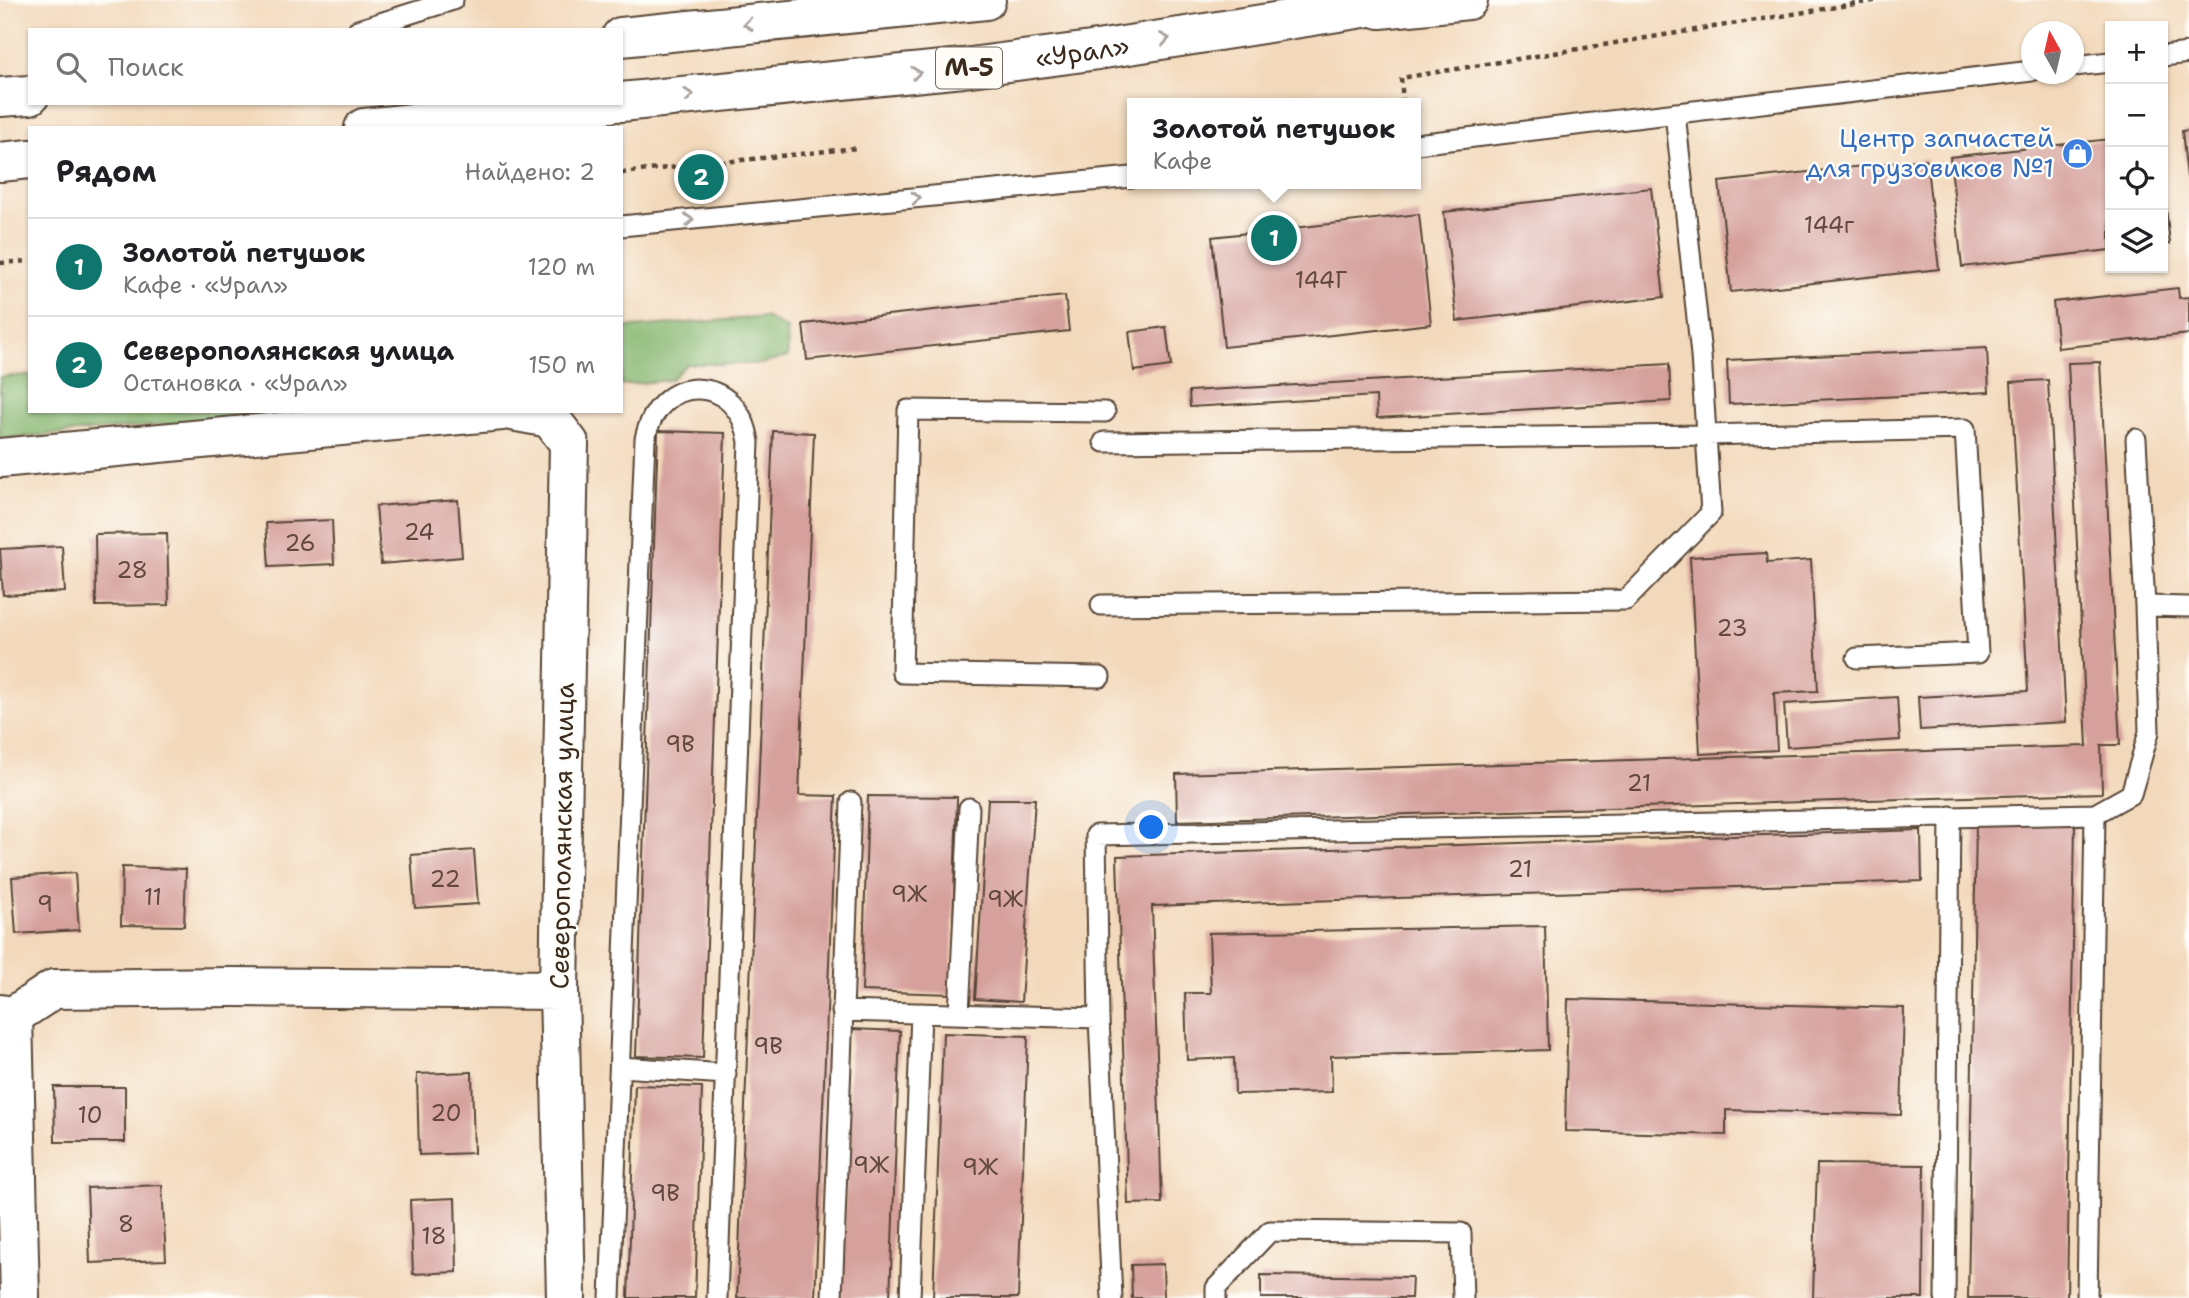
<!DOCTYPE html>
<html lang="ru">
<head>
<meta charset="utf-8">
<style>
	:root { --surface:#fff; --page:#f6f6f6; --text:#202124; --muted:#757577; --line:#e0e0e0; --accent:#0f766e }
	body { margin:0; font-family:"Shantell Sans",sans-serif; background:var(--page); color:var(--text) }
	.controls { position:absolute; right:21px; top:21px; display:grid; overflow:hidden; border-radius:0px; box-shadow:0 2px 5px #0004 }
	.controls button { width:63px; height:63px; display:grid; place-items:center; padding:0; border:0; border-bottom:2px solid var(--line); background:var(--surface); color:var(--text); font:35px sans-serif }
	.compass { position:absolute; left:2021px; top:21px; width:63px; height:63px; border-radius:50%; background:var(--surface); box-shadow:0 2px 5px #0004; rotate:352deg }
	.you { position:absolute; left:1152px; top:828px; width:24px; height:24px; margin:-18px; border:5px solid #fff; border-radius:50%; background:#1a73e8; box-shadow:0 0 0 10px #1a73e833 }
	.badge { display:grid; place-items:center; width:46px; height:46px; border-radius:50%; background:var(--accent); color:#fff; font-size:23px; font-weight:700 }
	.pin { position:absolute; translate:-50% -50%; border:4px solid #fff; box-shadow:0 2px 7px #0006 }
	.popup { position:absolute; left:1127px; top:98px; width:294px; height:91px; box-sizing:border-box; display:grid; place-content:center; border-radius:0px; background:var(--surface); filter:drop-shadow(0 2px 5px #0005); font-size:23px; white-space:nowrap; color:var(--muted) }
	.popup b { font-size:26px; color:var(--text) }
	.popup::after { content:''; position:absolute; left:50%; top:100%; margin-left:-14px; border:14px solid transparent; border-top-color:var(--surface) }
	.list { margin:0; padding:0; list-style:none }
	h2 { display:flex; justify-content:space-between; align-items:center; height:91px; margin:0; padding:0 28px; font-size:30px }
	h2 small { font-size:23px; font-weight:400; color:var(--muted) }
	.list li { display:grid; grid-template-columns:46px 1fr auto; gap:21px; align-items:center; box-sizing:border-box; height:98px; padding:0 28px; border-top:2px solid var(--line) }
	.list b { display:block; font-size:26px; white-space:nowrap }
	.list p { margin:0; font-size:23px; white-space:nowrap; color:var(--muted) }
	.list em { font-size:23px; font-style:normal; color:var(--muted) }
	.icon { flex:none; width:38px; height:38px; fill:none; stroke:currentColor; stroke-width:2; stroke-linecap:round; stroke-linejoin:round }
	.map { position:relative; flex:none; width:2189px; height:1298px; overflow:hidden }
	.search { position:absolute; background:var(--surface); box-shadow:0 2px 5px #0004; left:28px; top:28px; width:595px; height:77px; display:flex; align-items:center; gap:18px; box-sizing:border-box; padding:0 24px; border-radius:0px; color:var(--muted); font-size:26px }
	.panel { position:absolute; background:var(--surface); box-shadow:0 2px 5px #0004; left:28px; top:126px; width:595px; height:287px; border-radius:0px }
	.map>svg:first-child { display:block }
	.forest { fill:#89b872; stroke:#627148; stroke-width:2 }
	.building { fill:#d6a09c }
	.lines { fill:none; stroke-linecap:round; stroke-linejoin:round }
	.service-casing { stroke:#574436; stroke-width:23 }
	.minor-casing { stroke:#574436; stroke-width:42 }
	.primary-casing { stroke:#574436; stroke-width:42 }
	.trunk-casing { stroke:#574436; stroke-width:42 }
	.path { stroke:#574436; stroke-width:4.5; stroke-dasharray:5 5; stroke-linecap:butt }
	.service { stroke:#fff; stroke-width:19 }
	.minor { stroke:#fff; stroke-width:38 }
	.primary { stroke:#fff; stroke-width:38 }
	.trunk { stroke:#fff; stroke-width:38 }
	.oneway { stroke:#a79f9a }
	.labels { text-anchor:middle; stroke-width:5; stroke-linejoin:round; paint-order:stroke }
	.number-label { font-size:23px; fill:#62483e }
	.shield { fill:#fdfcf7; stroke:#75695f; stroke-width:2 }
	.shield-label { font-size:24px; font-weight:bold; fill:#3b2a1e }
	.street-label { font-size:26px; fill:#3b2a1e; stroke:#fdfcf7 }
	.shop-label { font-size:26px; fill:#366cbe; stroke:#fdfcf7; text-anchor:end }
</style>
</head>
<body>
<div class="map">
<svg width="2189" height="1298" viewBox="0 0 2189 1298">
	<rect width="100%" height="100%" fill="#fdfcf7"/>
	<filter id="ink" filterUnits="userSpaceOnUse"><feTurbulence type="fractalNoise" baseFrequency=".0143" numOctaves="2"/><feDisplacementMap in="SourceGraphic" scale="14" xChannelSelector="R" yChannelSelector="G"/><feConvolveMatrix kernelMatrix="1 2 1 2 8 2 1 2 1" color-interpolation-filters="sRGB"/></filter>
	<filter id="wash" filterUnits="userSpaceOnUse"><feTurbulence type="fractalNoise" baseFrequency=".00686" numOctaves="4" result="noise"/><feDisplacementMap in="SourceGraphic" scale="28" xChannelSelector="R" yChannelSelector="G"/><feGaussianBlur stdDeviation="1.57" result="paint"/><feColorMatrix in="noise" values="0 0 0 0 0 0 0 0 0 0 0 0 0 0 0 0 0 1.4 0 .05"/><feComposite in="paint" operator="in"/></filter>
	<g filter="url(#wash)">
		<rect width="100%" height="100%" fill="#f3d9bb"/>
		<!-- forest -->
		<path class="forest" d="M765,317L787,329L788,357L760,364H687L670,380L621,385V328Z
			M30,375V411H316L0,439V377Z"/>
		<g id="blocks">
			<!-- building -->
			<path class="building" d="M2189,130V176H2187L2182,131Z
				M2110,139V250L1962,267L1950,157Z
				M1926,159L1939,269L1731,292L1719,182Z
				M1651,188L1664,297L1457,321L1444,212Z
				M2165,198L2170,244L2163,245V199Z
				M1419,214L1431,324L1224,347L1212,237Z
				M2178,288L2179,298L2189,297V334L2058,348L2053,302Z
				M1065,296L1069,331L807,360L803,324Z
				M1166,327L1171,366L1134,371L1129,332Z
				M1987,348L1989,392L1729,404L1727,360Z
				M2100,362L2120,745H2101L2102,793L1177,821L1176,774L2087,746L2068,363Z
				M1669,364L1671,401L1377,418L1376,396L1190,407L1189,391Z
				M2048,380L2066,722L1920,730L1918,697L2028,691L2011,382Z
				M658,431L725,433L703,1058L636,1056Z
				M773,431L814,433L799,795L836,796L815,1298H737Z
				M458,500L462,557L381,564L376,506Z
				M332,520L334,564L269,567L266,523Z
				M167,533L169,605L96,606L95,534Z
				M62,546L65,592L3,595L0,549Z
				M1766,553L1767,563L1811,560L1818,691L1774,693L1777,750L1700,754L1690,557Z
				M1897,697L1900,740L1787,747L1784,704Z
				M868,796L957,797L951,994L862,991Z
				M988,799H1035L1021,1002L975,999Z
				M1976,823L2075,824L2067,1298H1968Z
				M1921,830L1922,881L1152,906L1162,1203L1128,1204L1117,856Z
				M474,850L478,904L415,908L411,855Z
				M122,867L186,869L184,926L121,925Z
				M75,873L79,930L16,934L12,877Z
				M1545,926L1548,1050L1331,1056L1332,1092L1235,1094L1234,1058L1187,1060L1185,993H1211L1209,933Z
				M1568,999L1904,1008L1901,1115L1726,1110V1135L1565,1131Z
				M851,1029L900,1031L890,1298H842Z
				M943,1033L1028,1036L1018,1298H933Z
				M472,1072L474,1153L419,1155L417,1074Z
				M635,1085L702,1087L695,1298H628Z
				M54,1087H125V1142H55Z
				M1817,1164L1924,1165L1923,1298H1813Z
				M162,1185L166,1260L90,1263L87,1188Z
				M455,1198L457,1272L413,1274L410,1200Z
				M1163,1264L1164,1298H1132L1131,1265Z
				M1261,1275L1412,1277L1411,1298H1261Z"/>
		</g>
	</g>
	<g filter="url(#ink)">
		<use href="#blocks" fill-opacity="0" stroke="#574436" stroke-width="2"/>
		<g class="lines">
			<defs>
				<path id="service" d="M358,30L453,0
					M2163,56L2189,53
					M2074,66L2110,62
					M1416,144L2032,71
					M621,226L1132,177
					M1104,442L1706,435L1965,429L1978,653L1857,658
					M1101,605L1626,600L1711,513L1701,355L1675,113
					M2145,606L2189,607
					M1100,677L902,673L908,410L1105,412
					M2095,814L2131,794L2149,732L2145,606L2136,439
					M842,1011L1099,1018
					M959,1014L969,808
					M621,1067L726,1074
					M610,1298L645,439C659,371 739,373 749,442L717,1298
					M832,1298L851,802
					M910,1298L921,1013
					M1112,1298L1099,1018L1096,835L2095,814L2087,1298
					M1216,1298V1288L1270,1231L1461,1233L1463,1298
					M1945,1298L1950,816"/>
				<path id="minor" d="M512,411L550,418L569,443L559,990L566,1298
					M0,458L502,411
					M0,1014L13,1016L54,989L232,987L559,990
					M13,1016L20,1298"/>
				<path id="primary" d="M1380,9L1468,0"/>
				<g id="trunk">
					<path d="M621,37L986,0"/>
					<path d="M0,97L30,95"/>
					<path id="s1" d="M621,102L963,68L1091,51L1414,0"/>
					<path d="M364,128L610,103"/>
					<path d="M0,162L30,159"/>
				</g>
			</defs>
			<!-- service casing -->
			<use href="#service" class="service-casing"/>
			<!-- minor casing -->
			<use href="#minor" class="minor-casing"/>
			<!-- primary casing -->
			<use href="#primary" class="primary-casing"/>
			<!-- trunk casing -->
			<use href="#trunk" class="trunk-casing"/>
			<!-- path -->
			<path class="path" d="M1403,103L1401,78L1879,0
				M621,173L856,148
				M0,263L30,261"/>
			<!-- service -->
			<use href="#service" class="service"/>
			<!-- minor -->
			<use href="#minor" class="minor"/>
			<!-- primary -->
			<use href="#primary" class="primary"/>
			<!-- trunk -->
			<use href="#trunk" class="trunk"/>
		</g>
		<!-- one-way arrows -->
		<defs><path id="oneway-chevron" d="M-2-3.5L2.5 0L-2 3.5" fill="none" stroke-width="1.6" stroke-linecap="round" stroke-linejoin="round" transform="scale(1.75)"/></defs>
		<g class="oneway">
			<use href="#oneway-chevron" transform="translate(748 24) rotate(174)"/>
			<use href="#oneway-chevron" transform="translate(1165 39) rotate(-9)"/>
			<use href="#oneway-chevron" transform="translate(916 73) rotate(-6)"/>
			<use href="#oneway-chevron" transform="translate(689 95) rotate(-6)"/>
			<use href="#oneway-chevron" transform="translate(916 198) rotate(-5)"/>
			<use href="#oneway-chevron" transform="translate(689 220) rotate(-5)"/>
		</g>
	</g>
	<!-- icons -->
	<defs>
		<symbol id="shop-disc" viewBox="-11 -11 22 22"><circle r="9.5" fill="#3f7fe0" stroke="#fdfcf7"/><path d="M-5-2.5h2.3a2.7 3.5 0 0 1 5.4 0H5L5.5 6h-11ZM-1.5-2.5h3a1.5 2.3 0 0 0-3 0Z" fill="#fff"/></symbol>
	</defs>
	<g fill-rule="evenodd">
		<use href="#shop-disc" x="2060" y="136" width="35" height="35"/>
	</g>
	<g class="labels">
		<!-- number labels -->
		<g class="number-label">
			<text x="1829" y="233">144г</text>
			<text x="1321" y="288">144Г</text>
			<text x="419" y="540">24</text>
			<text x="300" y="551">26</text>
			<text x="132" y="578">28</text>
			<text x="1732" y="636">23</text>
			<text x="680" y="752">9В</text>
			<text x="1639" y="791">21</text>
			<text x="1520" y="877">21</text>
			<text x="445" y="887">22</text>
			<text x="909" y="902">9Ж</text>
			<text x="153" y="905">11</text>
			<text x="1005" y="907">9Ж</text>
			<text x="45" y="912">9</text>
			<text x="768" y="1054">9В</text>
			<text x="446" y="1121">20</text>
			<text x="90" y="1123">10</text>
			<text x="871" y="1173">9Ж</text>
			<text x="980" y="1175">9Ж</text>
			<text x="665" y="1201">9В</text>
			<text x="126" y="1232">8</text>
			<text x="434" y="1244">18</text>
		</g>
		<!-- shield labels -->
		<rect class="shield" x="936" y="47.5" width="66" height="41" rx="5"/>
		<g class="shield-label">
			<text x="969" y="76">М-5</text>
		</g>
		<!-- street labels -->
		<g class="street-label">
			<text dy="9" stroke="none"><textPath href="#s1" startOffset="464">«Урал»</textPath></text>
			<text transform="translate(562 836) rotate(-89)" y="9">Северополянская улица</text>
		</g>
		<!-- shop labels -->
		<g class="shop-label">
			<text x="2054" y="147">Центр запчастей<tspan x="2054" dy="30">для грузовиков №1</tspan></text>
		</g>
	</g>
</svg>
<div class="controls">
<button>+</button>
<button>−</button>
<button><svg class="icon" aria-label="locate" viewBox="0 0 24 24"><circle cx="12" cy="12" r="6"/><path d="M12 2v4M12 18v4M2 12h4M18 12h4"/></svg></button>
<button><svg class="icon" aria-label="layers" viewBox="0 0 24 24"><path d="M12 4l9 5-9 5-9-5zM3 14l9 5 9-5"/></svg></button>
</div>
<svg class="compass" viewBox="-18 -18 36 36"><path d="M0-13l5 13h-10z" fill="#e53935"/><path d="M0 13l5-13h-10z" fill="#757577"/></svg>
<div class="you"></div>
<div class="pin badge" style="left:1274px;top:238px">1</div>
<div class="popup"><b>Золотой петушок</b>Кафе</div>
<div class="pin badge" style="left:701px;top:177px">2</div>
<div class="search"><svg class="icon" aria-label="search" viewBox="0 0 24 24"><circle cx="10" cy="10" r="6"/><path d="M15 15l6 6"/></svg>Поиск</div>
<section class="panel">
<h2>Рядом<small>Найдено: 2</small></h2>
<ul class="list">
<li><span class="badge">1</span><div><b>Золотой петушок</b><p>Кафе · «Урал»</p></div><em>120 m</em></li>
<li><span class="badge">2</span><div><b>Северополянская улица</b><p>Остановка · «Урал»</p></div><em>150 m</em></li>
</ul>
</section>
</div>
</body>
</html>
